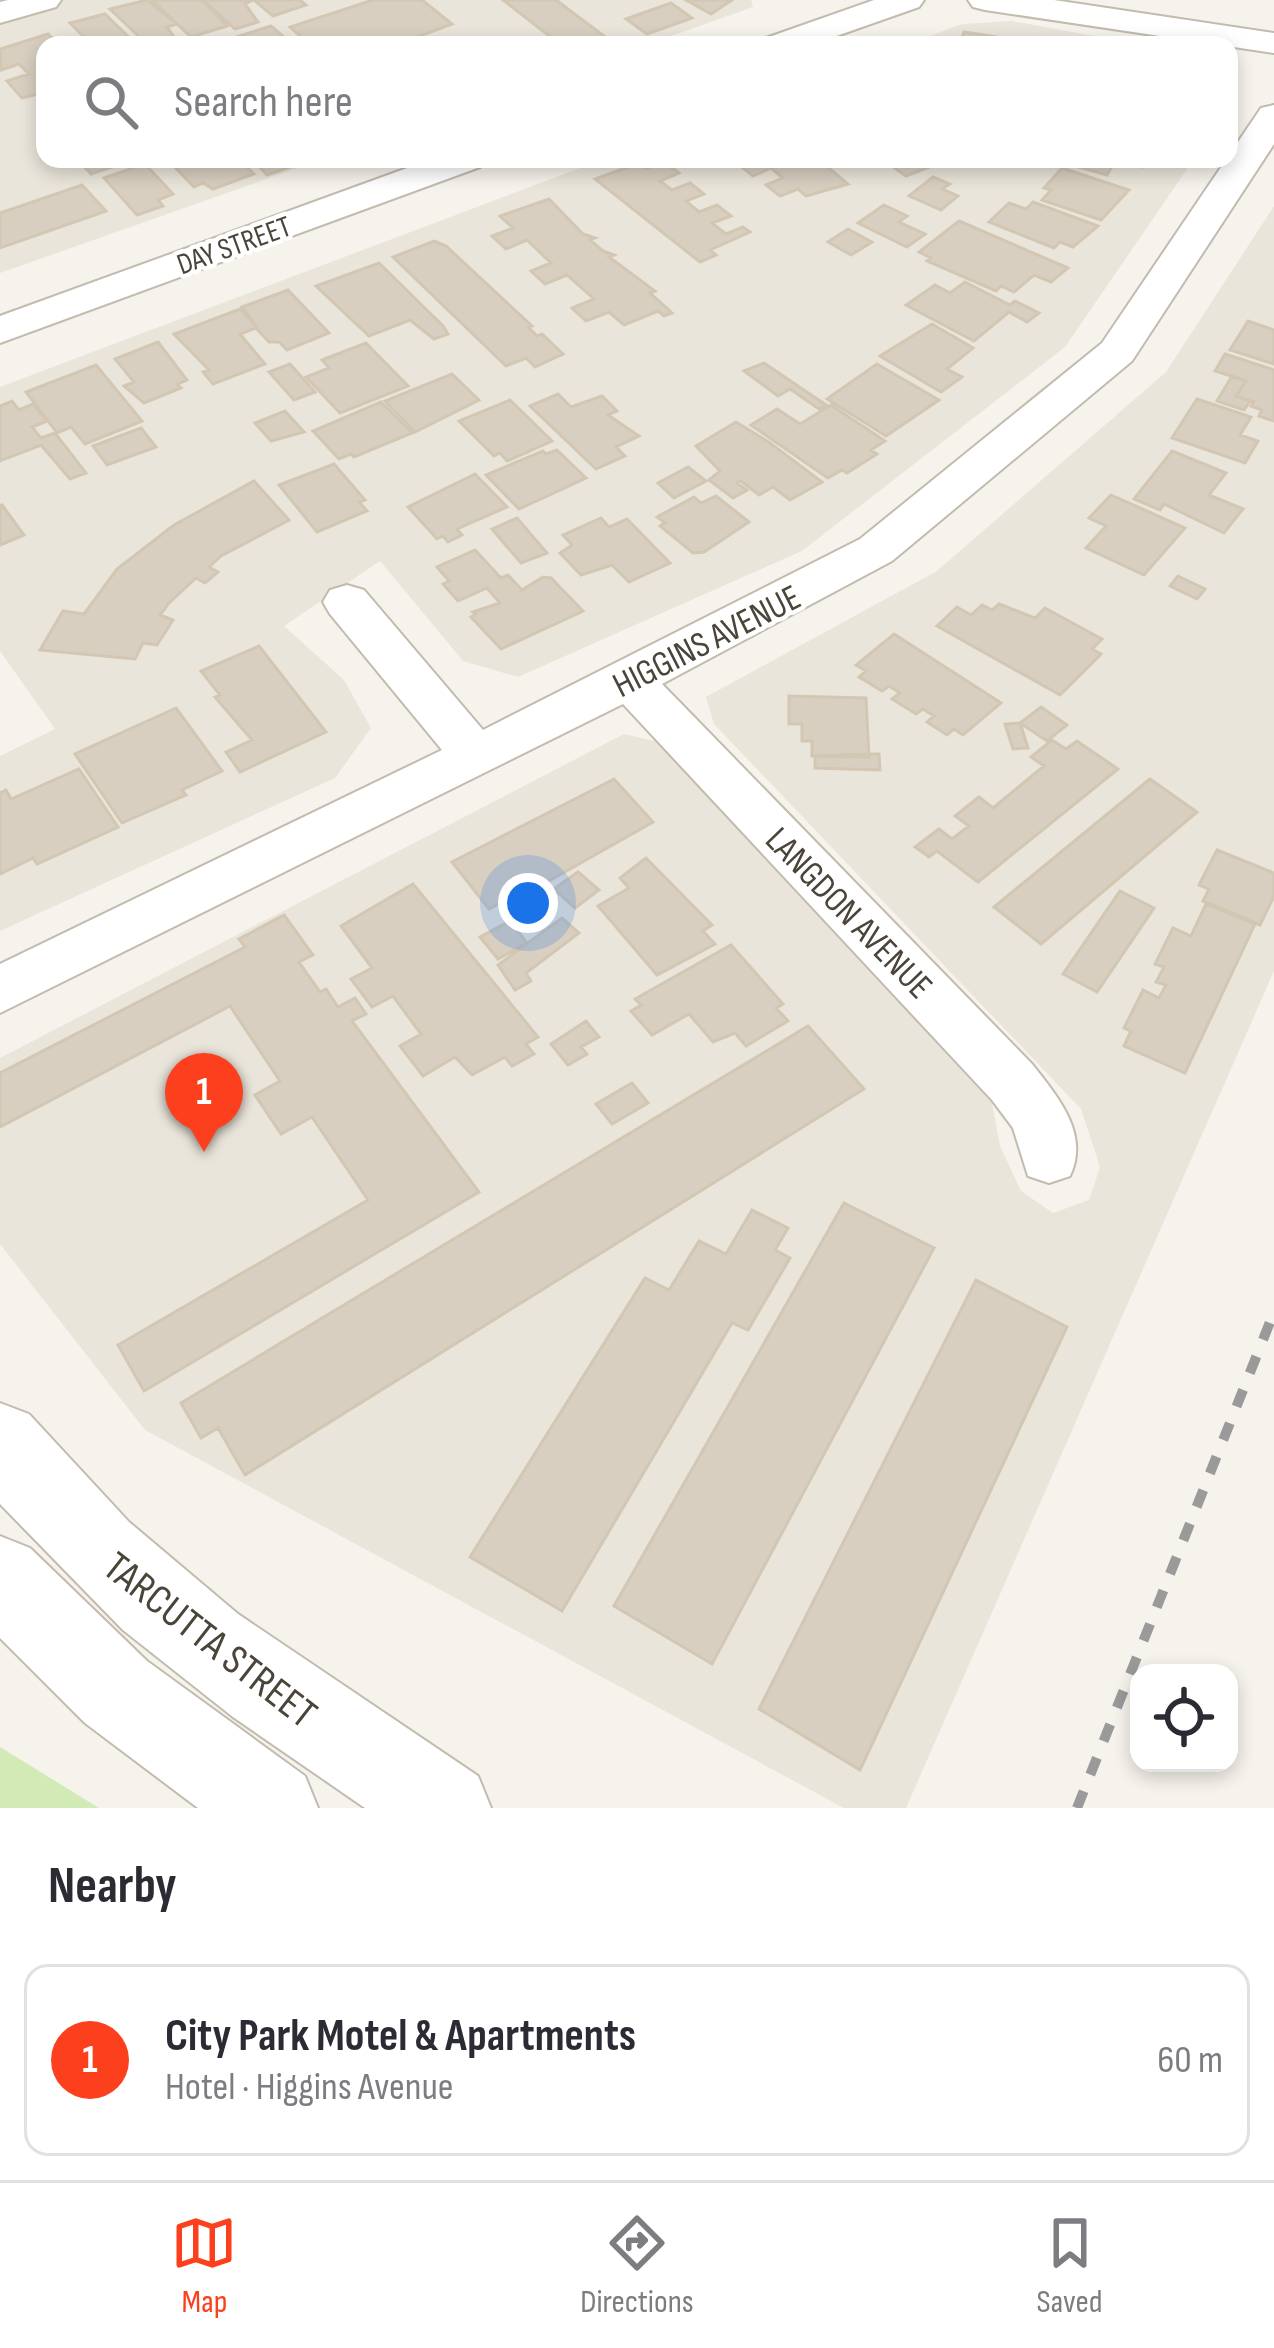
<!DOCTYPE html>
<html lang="en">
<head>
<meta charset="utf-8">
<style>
	:root { --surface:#fff; --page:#f2f2f3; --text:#2b2b33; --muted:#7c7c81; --line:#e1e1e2; --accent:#fc3f1d }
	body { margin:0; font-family:"Sofia Sans Condensed",sans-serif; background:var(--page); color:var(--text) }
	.controls { position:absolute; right:36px; bottom:36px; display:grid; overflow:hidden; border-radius:24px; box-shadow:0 6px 18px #0003 }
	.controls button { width:108px; height:108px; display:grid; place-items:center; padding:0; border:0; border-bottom:3px solid var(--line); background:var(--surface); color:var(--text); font:60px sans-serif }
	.you { position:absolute; left:528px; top:903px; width:42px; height:42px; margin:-30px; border:9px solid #fff; border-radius:50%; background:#1a73e8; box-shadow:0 0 0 18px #1a73e833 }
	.badge { display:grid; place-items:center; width:78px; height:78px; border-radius:50%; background:var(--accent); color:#fff; font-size:39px; font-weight:700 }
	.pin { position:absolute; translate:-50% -99px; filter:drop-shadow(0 3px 6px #0008) }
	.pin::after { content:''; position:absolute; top:63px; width:42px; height:36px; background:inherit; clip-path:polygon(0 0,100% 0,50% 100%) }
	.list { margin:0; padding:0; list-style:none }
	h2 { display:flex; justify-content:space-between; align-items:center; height:156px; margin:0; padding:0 48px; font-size:51px }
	h2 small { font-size:39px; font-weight:400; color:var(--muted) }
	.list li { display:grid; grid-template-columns:78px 1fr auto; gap:36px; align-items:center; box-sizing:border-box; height:192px; margin:0 24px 24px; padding:0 24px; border:3px solid var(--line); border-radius:24px }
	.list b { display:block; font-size:45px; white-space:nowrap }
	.list p { margin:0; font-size:39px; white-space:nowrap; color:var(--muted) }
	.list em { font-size:39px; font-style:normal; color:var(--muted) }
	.icon { flex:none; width:66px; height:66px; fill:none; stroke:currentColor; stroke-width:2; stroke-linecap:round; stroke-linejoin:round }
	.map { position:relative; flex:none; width:1274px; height:1808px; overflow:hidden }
	.search { position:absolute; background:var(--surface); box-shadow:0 6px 18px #0003; left:36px; right:36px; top:36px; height:132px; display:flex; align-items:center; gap:30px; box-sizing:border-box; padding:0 42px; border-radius:24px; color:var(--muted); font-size:45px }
	.sheet { height:372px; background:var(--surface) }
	nav { display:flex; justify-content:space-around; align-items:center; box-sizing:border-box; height:168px; border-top:3px solid var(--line); background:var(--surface); font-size:33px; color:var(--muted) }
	nav a { display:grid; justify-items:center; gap:6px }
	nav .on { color:var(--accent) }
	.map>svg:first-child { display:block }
	.residential { fill:#eae5da }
	.green { fill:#d2eab5 }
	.building { fill:#d8cfc1; stroke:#d3c7b4; stroke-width:3 }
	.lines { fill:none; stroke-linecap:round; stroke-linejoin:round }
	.minor-casing { stroke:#c2bbae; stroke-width:4 }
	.tertiary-casing { stroke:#c2bbae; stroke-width:4 }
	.minor { fill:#fff; fill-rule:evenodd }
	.tertiary { fill:#fff; fill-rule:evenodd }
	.rail { stroke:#9a9a9a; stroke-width:10; stroke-dasharray:18 18; stroke-linecap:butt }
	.labels { text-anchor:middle; stroke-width:9; stroke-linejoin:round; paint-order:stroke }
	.far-street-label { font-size:30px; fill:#4b4439; stroke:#fff }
	.street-label { font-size:36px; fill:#4b4439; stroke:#fff }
	.near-street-label { font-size:42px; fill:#4b4439; stroke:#fff }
</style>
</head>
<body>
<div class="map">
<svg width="1274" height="1808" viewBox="0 0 1274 1808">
	<rect width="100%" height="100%" fill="#f6f3ec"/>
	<!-- residential -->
	<path class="residential" d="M0,0H751L753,7L646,45H45V159H323L0,273Z
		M1012,21L1144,45H906L962,24Z
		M604,159H1194L1065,347L802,551L518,677L463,661L380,561L284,626L344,680L371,728L335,778L0,931V756L55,729L0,651V387Z
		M1274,206V971L906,1808H844L145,1430L0,1244V1058L624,734L659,742L992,1103L1000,1146L1021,1191L1053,1213L1089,1200L1100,1167L1081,1109L714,724L706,697L937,571L1166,372Z"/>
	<!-- green -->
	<path class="green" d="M0,1747L99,1808H0Z"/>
	<!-- building -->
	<path class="building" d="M147,0L177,24L167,27L179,44L148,45L110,9Z
		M152,0H202L227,26L191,37Z
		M203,0H253L245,4L258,22L235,29Z
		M254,0H300L306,5L273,16Z
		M373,0H422L452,24L396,45H311L290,27Z
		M503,0H556L616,45H561Z
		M686,0H732L711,14Z
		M671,3L692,18L647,34L626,19Z
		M105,14L136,44L92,45L70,23Z
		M271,26L293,45H229L237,42L233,38Z
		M964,32L1048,45H959Z
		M48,34L58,44L45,45V92L22,98L7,81L29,74L19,64L1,70L0,49Z
		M77,159H117L121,164L91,174Z
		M167,159H239L254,174L213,189L203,183L194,187Z
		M252,159H312L267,175Z
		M752,159H818L848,184L806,196L798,189L780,196L766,185L783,178L771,168L753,176L738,164Z
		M891,159H918L929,167L906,176L885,161Z
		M1077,159H1147L1142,167L1116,160L1107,175L1075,166Z
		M665,162L679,173L660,181L672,190L690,183L704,194L686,201L699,212L717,205L731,216L712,223L726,234L743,227L750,232L710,250L716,255L700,262L595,179L639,163L646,169Z
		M145,164L173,194L158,200L163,206L137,215L104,178Z
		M1062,168L1129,190L1101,220L1042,200L1051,190L1044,188Z
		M933,177L950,184L942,189L958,196L941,210L909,196Z
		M82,185L106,211L0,248V213Z
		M549,199L583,234L595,238L590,240L603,251L614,255L609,257L655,291L650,293L672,313L664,316L658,311L624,325L609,312L586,321L572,308L594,299L567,275L545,284L531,271L551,263L527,240L506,249L492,236L513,228L500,216Z
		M1033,202L1098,226L1073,247L1060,242L1054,248L989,222L1009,203L1026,209Z
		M884,205L907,216L899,222L925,234L907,247L858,223Z
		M959,221L1068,268L1051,282L1034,275L1014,292L1001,286L996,291L927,261L931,258L919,252Z
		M848,229L872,242L851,255L828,242Z
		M434,241L446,246L532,326L528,327L537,336L542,334L563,354L535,367L526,358L506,366L393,257Z
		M379,263L443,326L448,334L434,339L410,320L369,336L316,286Z
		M965,282L1010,305L1015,301L1039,313L1027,322L1009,312L974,341L906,305L935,285L950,293Z
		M288,290L329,333L287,350L279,342H269L256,328L240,334L265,364L213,384L203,372L209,370L174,334L240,309L257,327L242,307Z
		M1248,321L1274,330V364L1230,350Z
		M932,324L973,348L947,369L962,377L941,392L880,356Z
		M158,342L187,380L177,384L181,388L144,403L124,386L134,382L115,359Z
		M366,343L408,386L340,413L306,377L329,368L322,360Z
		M1225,354L1274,370V421L1259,416L1262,410L1251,406L1254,402L1236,396L1246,381L1215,371Z
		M764,363L826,405L819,409L790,389L778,396L744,371Z
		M290,364L315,392L294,400L269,372Z
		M877,364L939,400L886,436L827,399Z
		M96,365L142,421L85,444L71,427L57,433L26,392Z
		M452,374L479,400L415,432L385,401Z
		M1232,376L1246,381L1236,396L1250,401L1244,410L1217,401Z
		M558,394L571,407L602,396L617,411L608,415L639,436L616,447L625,456L596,469L530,406Z
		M1197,399L1251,417L1240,435L1258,441L1245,463L1172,438Z
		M510,400L552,441L507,461L500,453L494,456L459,421Z
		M12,401L19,410L33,404L47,421L32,427L41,438L55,433L86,473L70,479L41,445L0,461V406Z
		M381,402L412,433L354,457L351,454L339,459L313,431Z
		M831,405L885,441L871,450L877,454L847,473L842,470L828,478L751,425L777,409L800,424Z
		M285,411L304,432L271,441L255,423Z
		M736,422L770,443L822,482L790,500L773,487L759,495L741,481L737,483L747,490L733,498L709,480L720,471L696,446Z
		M141,428L156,447L107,465L93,446Z
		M557,450L586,478L519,509L486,475L543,451L546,454Z
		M1172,451L1226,473L1209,495L1243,509L1224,533L1164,504L1160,510L1134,499Z
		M334,464L365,500L359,502L367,511L317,532L279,485Z
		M688,467L706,481L674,498L658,483Z
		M475,474L507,507L457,529L462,535L448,542L443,536L437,539L408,507Z
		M254,481L289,520L221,556L209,567L218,572L205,583L196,578L169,603L160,615L173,620L157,645L143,643L135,659L40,650L63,611L84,614L117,569L174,525Z
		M1111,495L1185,528L1144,575L1086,548L1106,526L1089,518Z
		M716,496L749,522L704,552L693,553L660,526L665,523L657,517L694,497L701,503Z
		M2,505L24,535L0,545V506Z
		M517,518L547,553L521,563L492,529Z
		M601,518L609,527L627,519L670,563L629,582L612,565L581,575L560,553L572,545L563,535Z
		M475,550L501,578L508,575L522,590L543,577L551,578L583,611L501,649L471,617L476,614L473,612L500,603L487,588L458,601L443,584L449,581L437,567Z
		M1178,576L1205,589L1197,599L1170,586Z
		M999,604L1035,618L1045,608L1102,639L1092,649L1101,654L1060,695L937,626L957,607L971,615L982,605L992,610Z
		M894,634L1001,703L963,735L954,729L947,735L927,722L934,716L923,709L916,714L892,699L900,693L889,686L882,691L859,677L866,671L856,665Z
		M259,646L326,732L240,772L226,752L252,740L215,697L220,695L201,671Z
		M789,696L866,698L869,757L812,756V741H802V724H789Z
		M1041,707L1067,725L1047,741L1020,723Z
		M176,708L222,771L182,790L186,795L122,823L75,754Z
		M1020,723L1028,748L1013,749L1005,724Z
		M1052,740L1066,749L1077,741L1118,769L978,882L937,851L929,857L915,847L939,829L952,839L969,826L955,816L979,797L993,808L1044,766L1031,757Z
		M869,754H879L880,770L815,768V756Z
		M79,769L118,827L37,864L33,858L0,874V793L6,790L11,799Z
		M614,779L653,822L526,894L523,891L489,909L452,862Z
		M1150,779L1197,812L1041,944L994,907Z
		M1217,850L1274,873V896L1260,925L1203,901L1209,889L1199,885Z
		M646,858L712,925L703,931L715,944L657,975L598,906L629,888L620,878Z
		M578,872L599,890L575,908L554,889Z
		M413,884L538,1037L526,1044L534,1054L512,1066L505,1057L472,1075L455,1057L423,1076L400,1046L421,1034L393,996L372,1007L351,979L372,968L341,926Z
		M1120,891L1154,908L1097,992L1063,974Z
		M1206,904L1255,924L1185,1073L1124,1046L1131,1031L1124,1028L1143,990L1159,998L1166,985L1156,982L1164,967L1155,964L1173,928L1191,936Z
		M284,915L313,955L299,962L320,992L326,989L338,1007L355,998L366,1014L352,1021L479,1192L144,1391L118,1345L368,1200L312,1117L281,1134L255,1095L280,1081L230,1006L0,1127V1073L245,947L239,939Z
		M562,918L579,933L526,973L531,981L515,990L498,965Z
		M510,921L527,943L498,959L480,937Z
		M731,945L783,1004L776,1008L788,1021L746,1046L735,1033L713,1042L689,1014L652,1035L631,1011L641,1005L635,999Z
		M586,1021L599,1037L581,1047L587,1054L568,1065L551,1044Z
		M808,1026L864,1089L245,1475L218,1428L201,1438L181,1403Z
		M632,1083L648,1103L612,1124L596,1104Z
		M844,1203L934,1248L712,1664L614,1606Z
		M752,1210L788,1228L775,1250L790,1258L748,1330L732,1323L562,1611L470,1557L645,1278L669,1290L699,1241L726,1254Z
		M976,1280L1067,1327L860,1770L759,1709Z"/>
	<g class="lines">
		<defs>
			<path id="minor" d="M8,0H61L56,7L0,23V2Z
				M874,0H924L919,7L811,45H761L766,38Z
				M968,0H1054L1274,33V53L985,10L973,7Z
				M1274,105V144L1132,361L892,561L662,684L1032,1064C1058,1097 1090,1134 1070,1176L1049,1183L1028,1176L1013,1128L992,1100L623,704L0,1013V964L442,750L330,614L323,602L330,590L347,585L364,590L483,730L860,539L1102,343L1261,108Z
				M432,159H486L480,167L0,343V316Z"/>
			<path id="tertiary" d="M0,1403L29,1414L129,1522L238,1614L478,1776L491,1808H365L233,1717L123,1630L0,1504Z
				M0,1536L30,1548L147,1661L305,1776L318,1808H198L85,1723L0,1638Z"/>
		</defs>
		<!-- minor casing -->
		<use href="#minor" class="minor-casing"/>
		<!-- tertiary casing -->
		<use href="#tertiary" class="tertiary-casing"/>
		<!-- minor -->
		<use href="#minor" class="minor"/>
		<!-- tertiary -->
		<use href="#tertiary" class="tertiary"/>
		<!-- rail -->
		<path class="rail" d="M1077,1808L1274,1312"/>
	</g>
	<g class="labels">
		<!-- far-street labels -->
		<g class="far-street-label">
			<text transform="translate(234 245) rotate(-20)" y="10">DAY STREET</text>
		</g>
		<!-- street labels -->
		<g class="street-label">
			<text transform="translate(706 640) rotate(-27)" y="13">HIGGINS AVENUE</text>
			<text transform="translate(850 912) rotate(46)" y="13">LANGDON AVENUE</text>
		</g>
		<!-- near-street labels -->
		<g class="near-street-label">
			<text transform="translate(211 1639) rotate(38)" y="15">TARCUTTA STREET</text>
		</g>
	</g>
</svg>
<div class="controls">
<button><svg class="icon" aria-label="locate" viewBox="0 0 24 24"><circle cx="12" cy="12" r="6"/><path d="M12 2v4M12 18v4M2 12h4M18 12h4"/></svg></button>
</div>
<div class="you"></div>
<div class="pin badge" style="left:204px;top:1152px">1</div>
<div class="search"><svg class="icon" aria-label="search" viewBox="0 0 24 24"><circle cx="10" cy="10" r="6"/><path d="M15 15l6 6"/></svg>Search here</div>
</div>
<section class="sheet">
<h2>Nearby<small></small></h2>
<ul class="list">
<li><span class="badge">1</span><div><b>City Park Motel &amp; Apartments</b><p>Hotel · Higgins Avenue</p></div><em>60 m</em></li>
</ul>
</section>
<nav>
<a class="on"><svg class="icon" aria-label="map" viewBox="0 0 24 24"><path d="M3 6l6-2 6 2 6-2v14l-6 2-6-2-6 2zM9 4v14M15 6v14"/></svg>Map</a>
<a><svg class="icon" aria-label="directions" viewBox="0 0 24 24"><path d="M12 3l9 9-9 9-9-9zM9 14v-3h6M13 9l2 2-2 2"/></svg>Directions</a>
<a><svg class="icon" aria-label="saved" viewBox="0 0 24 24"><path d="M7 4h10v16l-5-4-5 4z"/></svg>Saved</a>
</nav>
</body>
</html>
